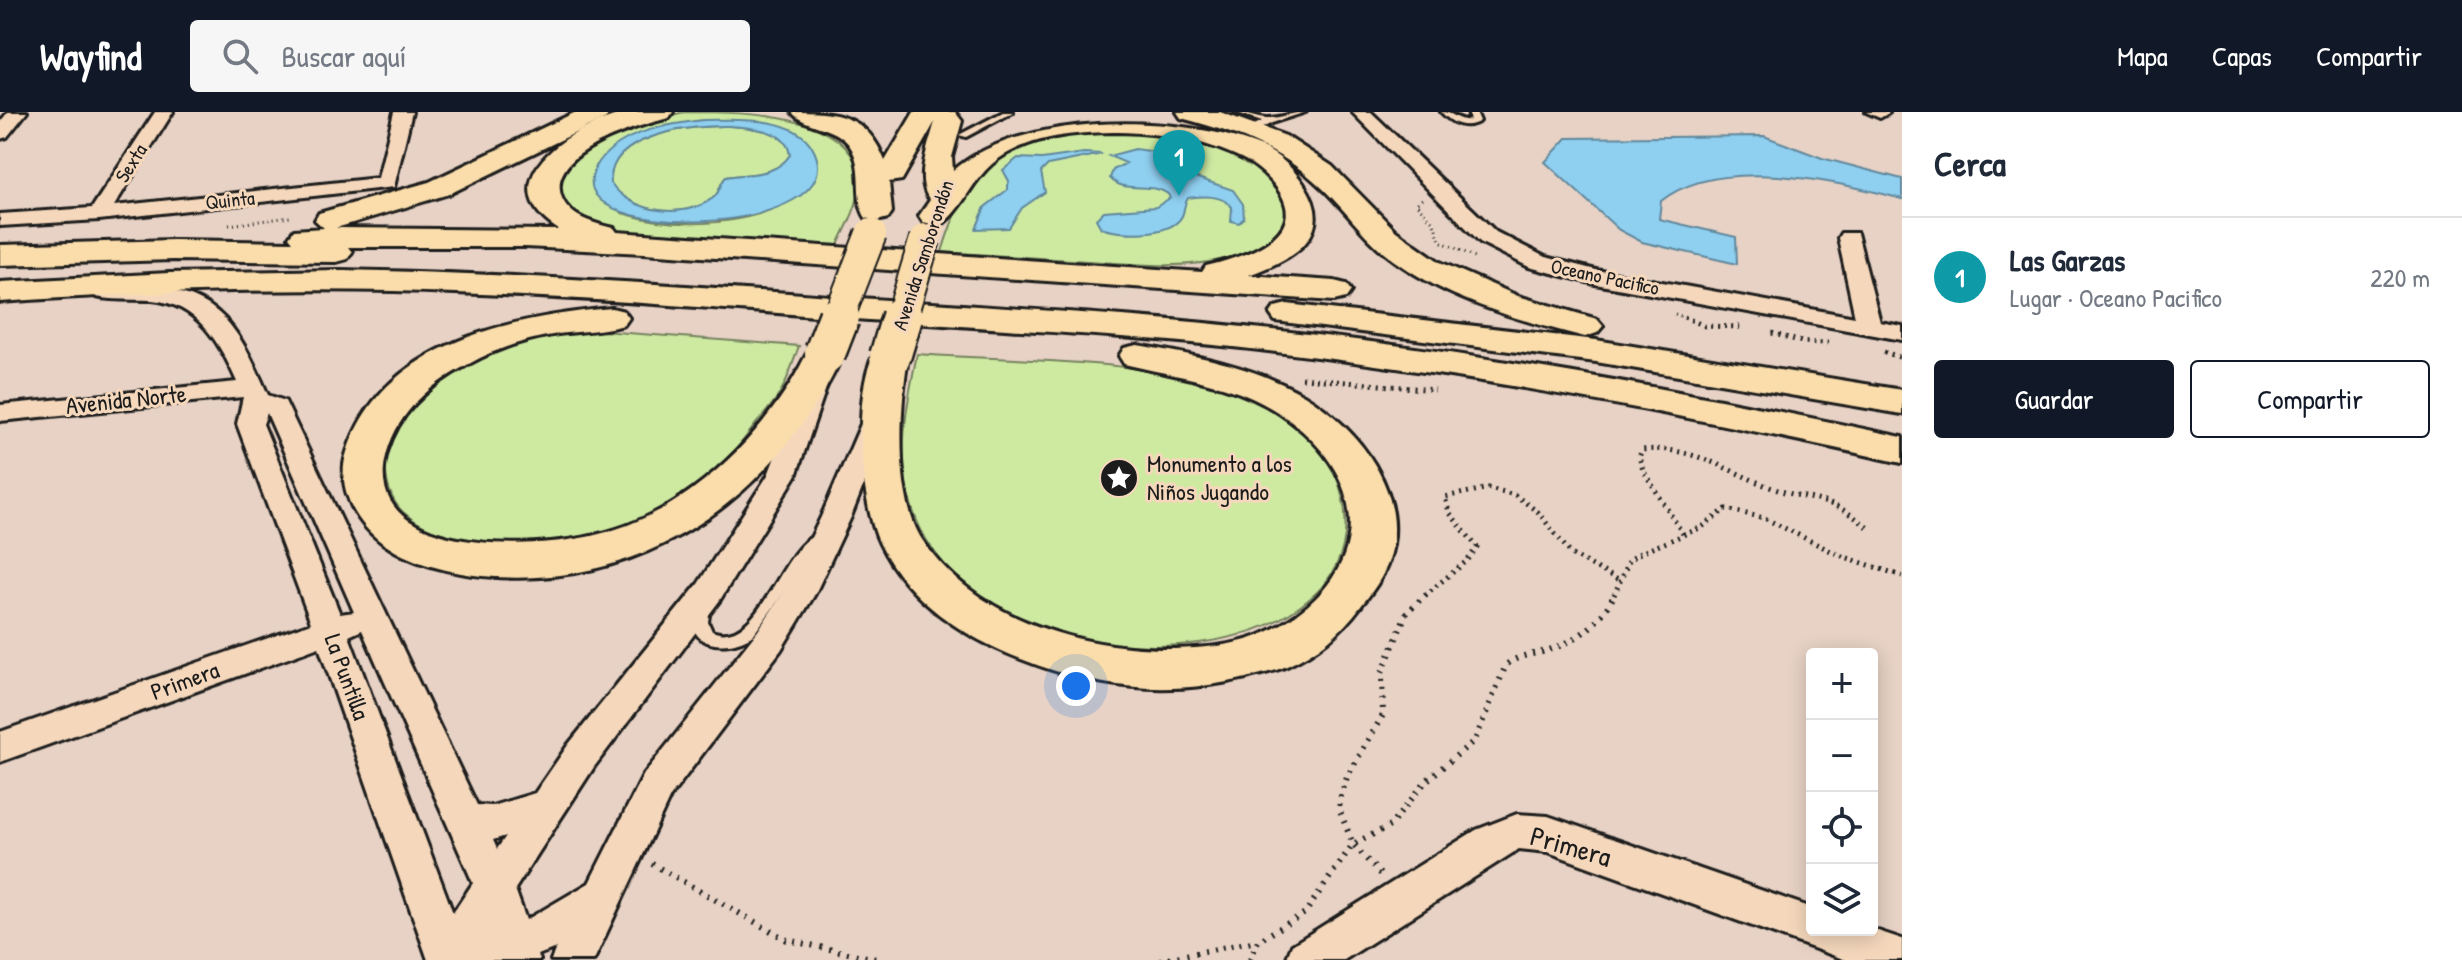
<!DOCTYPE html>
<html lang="es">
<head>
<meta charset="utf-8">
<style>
	:root { --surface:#fff; --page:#f6f6f7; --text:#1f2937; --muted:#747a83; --line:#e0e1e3; --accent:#111827 }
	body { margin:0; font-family:"Patrick Hand",sans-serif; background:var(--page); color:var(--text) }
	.controls { position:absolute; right:24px; bottom:24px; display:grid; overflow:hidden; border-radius:8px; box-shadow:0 4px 20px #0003 }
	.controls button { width:72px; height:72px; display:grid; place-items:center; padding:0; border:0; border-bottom:2px solid var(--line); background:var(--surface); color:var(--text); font:40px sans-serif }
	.you { position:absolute; left:1076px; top:574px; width:28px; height:28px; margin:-20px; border:6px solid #fff; border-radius:50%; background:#1a73e8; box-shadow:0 0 0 12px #1a73e833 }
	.badge { display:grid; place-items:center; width:52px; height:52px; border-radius:50%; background:var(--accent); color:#fff; font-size:26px; font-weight:700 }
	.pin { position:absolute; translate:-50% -66px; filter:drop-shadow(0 2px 4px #0008) }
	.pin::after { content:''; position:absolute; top:42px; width:28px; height:24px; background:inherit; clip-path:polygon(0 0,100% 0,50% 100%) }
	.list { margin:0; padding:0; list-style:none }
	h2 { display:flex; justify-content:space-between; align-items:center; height:104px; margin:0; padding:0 32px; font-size:34px }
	h2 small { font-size:26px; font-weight:400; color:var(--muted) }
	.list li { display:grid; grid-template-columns:52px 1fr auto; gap:24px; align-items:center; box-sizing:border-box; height:120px; padding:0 32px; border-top:2px solid var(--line) }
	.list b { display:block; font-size:30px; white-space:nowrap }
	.list p { margin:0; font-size:26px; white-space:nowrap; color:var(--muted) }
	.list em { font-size:26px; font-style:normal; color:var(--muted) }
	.actions { display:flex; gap:16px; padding:24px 32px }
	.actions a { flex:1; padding:18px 0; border:2px solid var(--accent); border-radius:8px; text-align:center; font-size:28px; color:var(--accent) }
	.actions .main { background:var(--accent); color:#fff }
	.icon { flex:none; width:44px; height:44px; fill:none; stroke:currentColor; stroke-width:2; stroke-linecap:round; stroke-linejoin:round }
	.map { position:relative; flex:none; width:1902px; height:848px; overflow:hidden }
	header { display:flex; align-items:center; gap:48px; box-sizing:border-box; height:112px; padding:0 40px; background:var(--accent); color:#fff }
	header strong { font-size:38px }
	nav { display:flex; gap:44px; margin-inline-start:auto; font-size:28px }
	.search { width:560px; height:72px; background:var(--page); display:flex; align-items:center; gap:20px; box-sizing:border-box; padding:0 28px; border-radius:8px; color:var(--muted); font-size:30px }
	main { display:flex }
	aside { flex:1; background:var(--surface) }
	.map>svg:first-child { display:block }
	.green { fill:#ceeaa1; stroke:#75835e; stroke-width:2; fill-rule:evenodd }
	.water { fill:#8fcff0; stroke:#61879b; stroke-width:2; fill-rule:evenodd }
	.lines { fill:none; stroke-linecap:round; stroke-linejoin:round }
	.lane-casing { stroke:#1c1c1c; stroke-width:6 }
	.street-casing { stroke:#1c1c1c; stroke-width:6 }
	.highway-casing { stroke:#1c1c1c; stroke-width:6 }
	.path-far2 { stroke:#1c1c1c; stroke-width:3; stroke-dasharray:1 4; stroke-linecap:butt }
	.path-far1 { stroke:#1c1c1c; stroke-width:5; stroke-dasharray:2 5; stroke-linecap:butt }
	.path { stroke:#1c1c1c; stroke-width:6; stroke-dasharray:2 7; stroke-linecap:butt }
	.lane { fill:#f5d8bc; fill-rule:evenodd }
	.street { fill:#f5d8bc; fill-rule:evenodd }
	.highway { fill:#faddab; fill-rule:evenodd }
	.highway-bridge-far1-casing { stroke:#1c1c1c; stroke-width:34; stroke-linecap:butt }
	.highway-bridge-casing { stroke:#1c1c1c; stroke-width:45; stroke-linecap:butt }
	.highway-bridge-far1 { stroke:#faddab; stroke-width:30 }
	.highway-bridge { stroke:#faddab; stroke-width:40 }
	.labels { text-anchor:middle; stroke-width:6; stroke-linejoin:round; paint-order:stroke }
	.far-street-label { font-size:20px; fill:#1c1c1c; stroke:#f5d8bc }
	.street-label { font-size:24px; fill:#1c1c1c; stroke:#f5d8bc }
	.poi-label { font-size:24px; fill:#1c1c1c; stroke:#f5d8bc; text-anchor:start }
	.near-street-label { font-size:28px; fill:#1c1c1c; stroke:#f5d8bc }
</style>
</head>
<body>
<header>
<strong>Wayfind</strong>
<div class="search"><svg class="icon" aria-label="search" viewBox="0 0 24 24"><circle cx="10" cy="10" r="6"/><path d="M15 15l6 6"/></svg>Buscar aquí</div>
<nav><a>Mapa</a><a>Capas</a><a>Compartir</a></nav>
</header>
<main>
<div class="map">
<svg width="1902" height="848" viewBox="0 0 1902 848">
	<rect width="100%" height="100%" fill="#e7d2c5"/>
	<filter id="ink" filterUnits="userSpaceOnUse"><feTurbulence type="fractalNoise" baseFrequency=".0125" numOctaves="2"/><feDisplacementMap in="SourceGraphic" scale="16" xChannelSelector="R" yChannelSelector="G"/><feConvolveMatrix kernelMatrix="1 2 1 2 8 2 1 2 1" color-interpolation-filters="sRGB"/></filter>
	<g filter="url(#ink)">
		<!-- green -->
		<path class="green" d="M685,0C745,0 877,0 857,88C854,103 844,119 838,133L628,121C572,110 523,76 591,30C610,17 661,5 685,0ZM704,8L766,11L798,22L806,78C757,116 678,118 622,101L596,54L630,26L666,14Z
			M729,14C749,16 787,16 790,43C775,65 749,61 726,65C719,72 721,80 713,86C684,108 631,101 610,71C608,22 693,13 729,14Z
			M1123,18C1175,24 1237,30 1274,72C1282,82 1289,92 1285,105C1278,128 1249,140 1228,146C1184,158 1133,152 1088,149C1040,146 991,143 942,140C975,29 1018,26 1123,18Z
			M588,218L799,234C793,249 789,266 781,279C775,291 764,302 755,313C737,337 718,360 694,380C641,423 560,439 493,431C461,427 428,423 403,400C390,388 385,368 386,350C387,297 458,249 505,234C532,225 560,220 588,218Z
			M917,242C1015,249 1133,247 1225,274C1265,286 1321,324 1336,364C1416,572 971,598 911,392C896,343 907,291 917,242Z"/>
		<!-- water -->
		<path class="water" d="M704,8C735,8 793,3 812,35C866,127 539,136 599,50C621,19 669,12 704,8ZM729,14C749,16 787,16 790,43C775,65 749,61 726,65C719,72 721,80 713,86C684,108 631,101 611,71C607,22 694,13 729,14Z
			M1764,24L1822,46L1902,67V87C1837,69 1718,43 1661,89L1659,107L1736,125L1737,152L1642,130L1619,118L1545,50L1567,26Z
			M1135,37L1164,41L1192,64L1233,78L1243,92L1244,106L1239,111L1231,109L1232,95C1221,82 1204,84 1188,86C1183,93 1185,98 1182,104C1171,125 1119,123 1101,116L1096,107L1104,99L1156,95L1170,86L1168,82C1150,69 1125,83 1110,66L1113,58L1126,51L1109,44Z
			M1084,41L1102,42L1048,53L1041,60L1045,80L1022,96L1009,116L976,117L985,95L1007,78L1009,69L1003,58L1018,46L1042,47Z"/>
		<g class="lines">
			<defs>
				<path id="lane" d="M1003,0H1013L966,25L959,23Z
					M1235,0C1247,0 1256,5 1267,6C1278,7 1293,0 1306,0L1272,11L1252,21L1249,20V16L1262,9Z
					M1441,0C1453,0 1459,10 1471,8L1468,0H1476L1480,9C1466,18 1452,12 1441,0Z
					M814,424L821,429L819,433L753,523C725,542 677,533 698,491H708L710,495L708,510L712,519C759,538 780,438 814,424Z"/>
				<path id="street" d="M8,0H27L7,25L0,27V10Z
					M155,0H173L114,94L378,66L394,0H412L394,75L99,108L0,114V102L92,96Z
					M1352,0H1371L1496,120L1545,145L1596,158L1855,205L1838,126L1841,121H1857L1880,210L1902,214V228L1595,172L1529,155L1480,130Z
					M1866,0H1888L1889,1L1880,6Z
					M104,173C205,176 227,187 268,283L285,289L477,693L492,694L535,681L568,633L698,472L768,363L805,268H823L827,273L796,364L720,488L594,655L515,777L526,808L589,771L644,662L757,520L786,477L821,405L864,305L868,299L877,297L886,299L890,305L851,405L815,482L781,538L670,685L594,848H551L556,836L538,843L540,848H428L319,535L0,650V620L311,511L237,312L243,285L0,309V293L237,270C220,231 198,192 152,188C133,187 114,189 96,185L93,180L96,175ZM267,301L354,500L340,502L263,312ZM362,518L473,771L453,801L349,524ZM506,724L497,737L493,728Z
					M1517,702L1548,704L1812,796V818L1872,817L1902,827V848H1846L1548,740L1519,737L1344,848H1286L1292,833L1476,718Z"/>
				<path id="highway" d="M576,0H610L606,6L449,82L336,116L559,118C482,69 578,9 630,0C643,0 659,0 673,0L669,6C637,14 544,40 562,86C570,106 596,112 614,116L617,120L1202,160L1206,154C1240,146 1310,125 1279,79C1270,66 1257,54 1243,47C1205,28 1161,21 1119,20C1077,20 1025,24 992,52C973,68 964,93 946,109C939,115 931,112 923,110L919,104L930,88C914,68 929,32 935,10L902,68L889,70L892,100L888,106L877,109L866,106C853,87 865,56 850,34C836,13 803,16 792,0C836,0 867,2 885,49L914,0H955L962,9L952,45L953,59C1019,0 1180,0 1262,35C1279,43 1293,56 1303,71C1338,122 1294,147 1248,163L1334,169L1346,172L1351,179L1346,186L1334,189L644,141L525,135H348L352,140L347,147L336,150L173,148L0,153V133L173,128L293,130L289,125L294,118L324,116L315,108L319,101L429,70Z
					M1177,0H1220L1286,24L1332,54L1396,119L1440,150L1518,184L1597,207L1603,214L1597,221L1585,225C1519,208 1450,189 1394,148C1365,128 1347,99 1321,75C1282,37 1232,19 1181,6Z
					M339,158C513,161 687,174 860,186C995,196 1129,202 1263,217C1478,240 1691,280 1902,325V351C1692,304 1481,264 1268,239C1131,223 993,217 855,207C702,195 548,183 394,179C263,176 131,181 0,190V170L169,161Z
					M1287,192L1596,228L1902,278V302L1596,250L1275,209L1270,202L1275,195Z
					M612,196L624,199L629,206L624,213C603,219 580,219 558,222C526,227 495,237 467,253C431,272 399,299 387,340C357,446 536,438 595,423C630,415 665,398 693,377C731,349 762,315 788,275C797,262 803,247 812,233L825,230L838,233L843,241C834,265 819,288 804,309C730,415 615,477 483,464C445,460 400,449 372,422C350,401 337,369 347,340C382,230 513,205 612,196Z
					M1137,233C1194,243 1254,254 1304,283C1358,315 1411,383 1389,448C1383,466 1372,480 1361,494C1341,521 1318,540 1287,554C1274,560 1259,562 1246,566C1167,585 1097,577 1021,547C964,525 908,489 880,432C860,391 851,275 877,237L890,234L903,237L908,245C900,293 894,387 923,429C978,509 1084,538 1175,537C1202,536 1233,534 1258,524C1371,475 1382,370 1279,301C1232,270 1177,265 1124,252L1119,244L1124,236Z"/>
			</defs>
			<!-- lane casing -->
			<use href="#lane" class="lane-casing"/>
			<!-- street casing -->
			<use href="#street" class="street-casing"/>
			<!-- highway casing -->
			<use href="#highway" class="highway-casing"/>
			<!-- path-far2 -->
			<path class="path-far2" d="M1422,87L1416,92L1434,111L1440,129L1475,145
				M229,113L290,105
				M1675,202L1689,207"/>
			<!-- path-far1 -->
			<path class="path-far1" d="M1684,205L1705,214L1742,215
				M1772,221L1802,230L1828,231
				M1884,240L1902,246
				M1302,266L1435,278
				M1683,422L1643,358L1639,345L1642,338C1689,333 1724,357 1767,374C1810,391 1831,382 1869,417
				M1425,483L1468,448L1477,435L1449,400L1445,385L1489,376L1515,383L1538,400L1571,442L1620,469
				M1614,483L1629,449L1638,442L1702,415L1726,397L1764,406L1839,443L1902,464"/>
			<!-- path -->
			<path class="path" d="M652,752L787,828L881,848
				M1380,762L1353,732L1339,697L1341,684L1347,665L1383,603L1382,561L1406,502L1427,481
				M1160,848L1257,829
				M1250,848L1258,829L1305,801L1353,732L1390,714L1426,669L1475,628L1506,553C1517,544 1529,543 1542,540C1575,531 1601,512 1615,481"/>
			<!-- lane -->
			<use href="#lane" class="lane"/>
			<!-- street -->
			<use href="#street" class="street"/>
			<!-- highway -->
			<use href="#highway" class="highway"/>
			<defs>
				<path id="highway-bridge-far1" d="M838,207L871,122
					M901,207L925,127"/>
				<path id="highway-bridge" d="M825,241L839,205
					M890,245L902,205"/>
			</defs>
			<!-- highway-bridge-far1 casing -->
			<use href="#highway-bridge-far1" class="highway-bridge-far1-casing"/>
			<!-- highway-bridge casing -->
			<use href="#highway-bridge" class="highway-bridge-casing"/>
			<!-- highway-bridge-far1 -->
			<use href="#highway-bridge-far1" class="highway-bridge-far1"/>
			<!-- highway-bridge -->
			<use href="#highway-bridge" class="highway-bridge"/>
		</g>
	</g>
	<!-- icons -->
	<defs>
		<symbol id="sight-disc" viewBox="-11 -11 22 22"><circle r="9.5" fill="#1c1c1c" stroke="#f5d8bc"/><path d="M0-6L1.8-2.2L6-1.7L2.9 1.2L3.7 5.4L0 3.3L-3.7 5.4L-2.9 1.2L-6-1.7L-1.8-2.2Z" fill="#fff"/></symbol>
	</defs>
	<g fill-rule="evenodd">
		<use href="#sight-disc" x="1097" y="344" width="44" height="44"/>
	</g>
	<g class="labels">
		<!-- far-street labels -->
		<g class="far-street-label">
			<text transform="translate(131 51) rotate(-58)" y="7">Sexta</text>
			<text transform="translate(230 88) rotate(-6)" y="7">Quinta</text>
			<text transform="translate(923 143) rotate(-72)" y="7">Avenida Samborondón</text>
			<text transform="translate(1605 165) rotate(12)" y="7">Oceano Pacifico</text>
		</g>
		<!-- street labels -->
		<g class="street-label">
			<text transform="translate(126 288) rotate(-6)" y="8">Avenida Norte</text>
			<text transform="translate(347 565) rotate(70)" y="8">La Puntilla</text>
			<text transform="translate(185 569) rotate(-20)" y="8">Primera</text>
		</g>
		<!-- poi labels -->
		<g class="poi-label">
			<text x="1147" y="360">Monumento a los<tspan x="1147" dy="28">Niños Jugando</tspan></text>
		</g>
		<!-- near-street labels -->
		<g class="near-street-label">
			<text transform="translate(1571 734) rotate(16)" y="10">Primera</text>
		</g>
	</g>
</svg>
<div class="controls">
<button>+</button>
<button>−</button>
<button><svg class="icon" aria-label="locate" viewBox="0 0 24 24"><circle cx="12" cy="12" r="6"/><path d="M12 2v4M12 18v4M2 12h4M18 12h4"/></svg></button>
<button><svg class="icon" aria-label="layers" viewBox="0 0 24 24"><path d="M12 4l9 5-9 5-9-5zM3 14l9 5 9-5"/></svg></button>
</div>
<div class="you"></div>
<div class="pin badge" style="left:1179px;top:84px;background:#0f9aa8">1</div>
</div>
<aside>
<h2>Cerca<small></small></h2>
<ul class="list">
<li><span class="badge" style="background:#0f9aa8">1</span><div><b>Las Garzas</b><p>Lugar · Oceano Pacifico</p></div><em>220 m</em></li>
</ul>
<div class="actions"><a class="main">Guardar</a><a>Compartir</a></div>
</aside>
</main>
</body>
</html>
